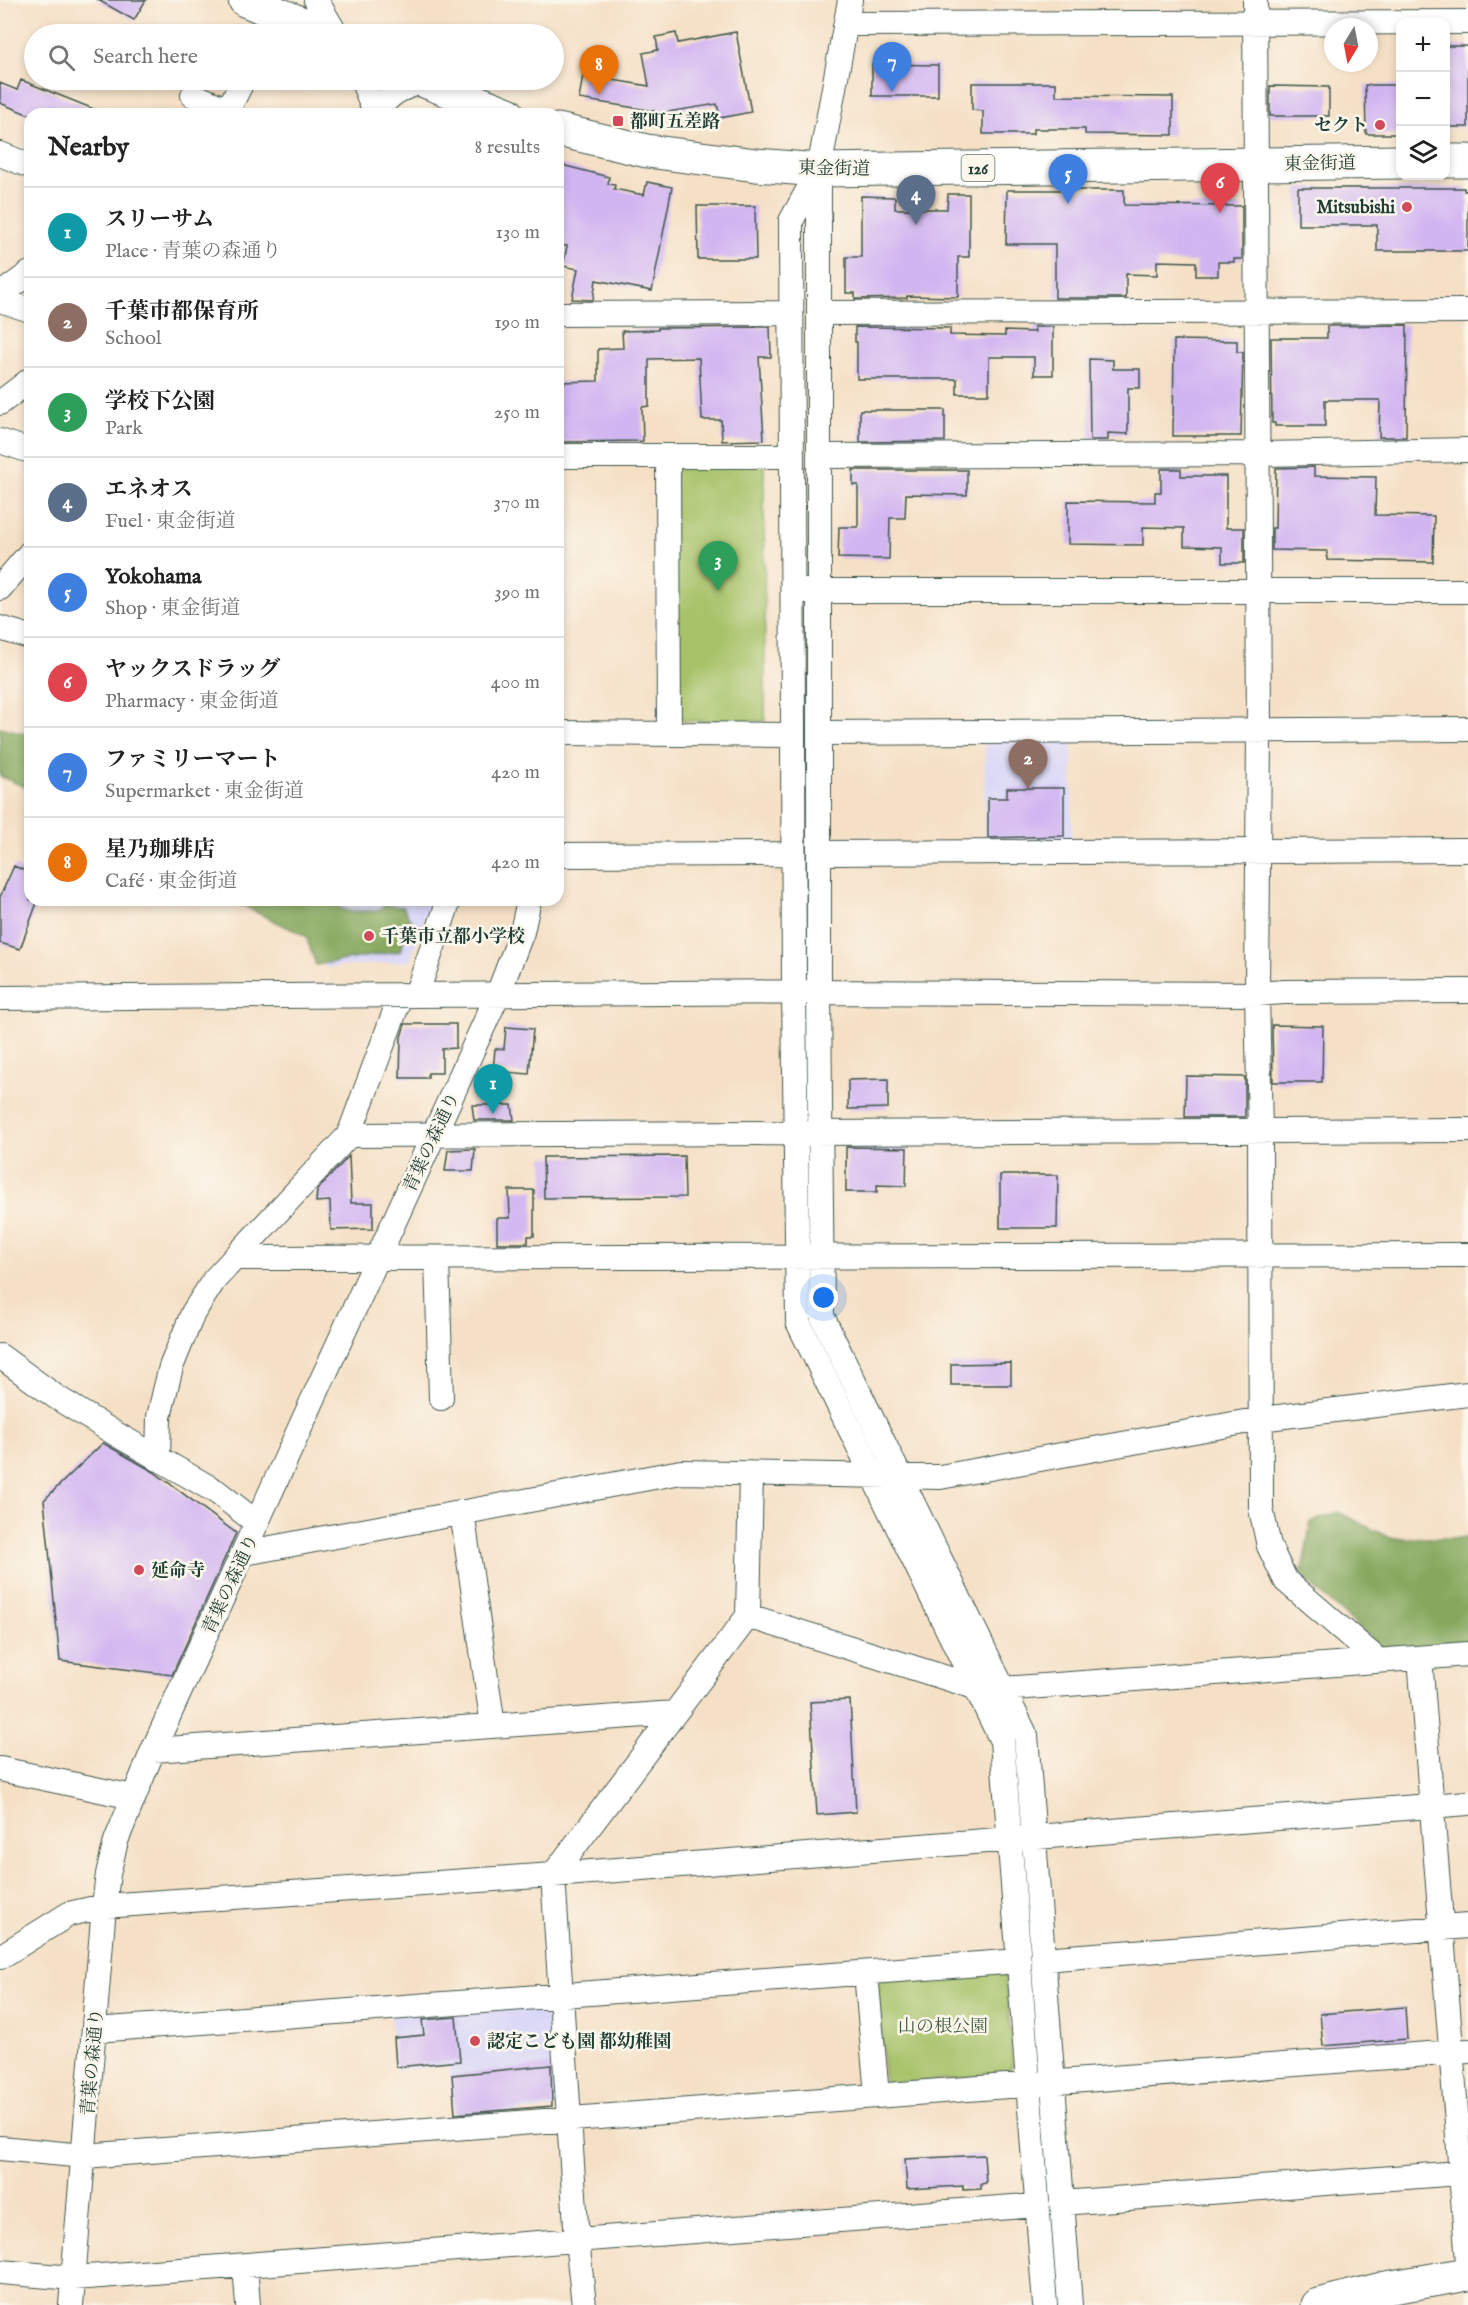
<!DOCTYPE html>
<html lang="en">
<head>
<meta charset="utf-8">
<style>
	:root { --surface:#fff; --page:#f6f6f6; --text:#222; --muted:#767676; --line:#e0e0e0; --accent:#d1495b }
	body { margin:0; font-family:"IM FELL English","Noto Serif JP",serif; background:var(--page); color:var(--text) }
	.controls { position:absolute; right:18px; top:18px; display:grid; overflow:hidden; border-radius:12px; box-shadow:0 3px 9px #0003 }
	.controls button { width:54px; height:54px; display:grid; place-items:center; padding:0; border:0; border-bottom:2px solid var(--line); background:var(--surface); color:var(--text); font:30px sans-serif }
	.compass { position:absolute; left:1324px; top:18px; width:54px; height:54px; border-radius:50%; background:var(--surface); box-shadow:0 3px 9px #0003; rotate:190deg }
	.you { position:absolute; left:824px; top:1298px; width:21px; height:21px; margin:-15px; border:4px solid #fff; border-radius:50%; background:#1a73e8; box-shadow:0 0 0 9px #1a73e833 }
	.badge { display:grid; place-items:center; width:39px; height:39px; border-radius:50%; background:var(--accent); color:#fff; font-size:20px; font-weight:700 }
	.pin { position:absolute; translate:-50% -50px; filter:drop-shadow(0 2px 3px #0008) }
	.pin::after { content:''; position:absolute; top:32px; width:21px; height:18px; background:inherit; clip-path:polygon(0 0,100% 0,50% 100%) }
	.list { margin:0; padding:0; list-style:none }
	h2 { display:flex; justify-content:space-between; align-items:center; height:78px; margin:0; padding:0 24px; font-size:26px }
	h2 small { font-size:20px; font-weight:400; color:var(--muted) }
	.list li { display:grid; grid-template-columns:39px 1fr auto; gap:18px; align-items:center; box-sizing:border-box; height:90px; padding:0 24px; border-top:2px solid var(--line) }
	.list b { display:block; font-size:22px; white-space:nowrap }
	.list p { margin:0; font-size:20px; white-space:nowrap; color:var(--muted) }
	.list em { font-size:20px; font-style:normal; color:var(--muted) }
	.icon { flex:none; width:33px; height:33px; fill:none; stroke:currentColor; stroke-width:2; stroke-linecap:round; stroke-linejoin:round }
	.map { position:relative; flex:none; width:1468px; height:2305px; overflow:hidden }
	.search { position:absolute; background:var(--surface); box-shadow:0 3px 9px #0003; left:24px; top:24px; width:540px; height:66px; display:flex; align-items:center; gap:15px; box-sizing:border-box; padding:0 21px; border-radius:33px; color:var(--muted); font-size:22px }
	.panel { position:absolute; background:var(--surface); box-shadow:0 3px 9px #0003; left:24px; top:108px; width:540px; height:798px; border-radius:18px }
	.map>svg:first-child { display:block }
	.built { fill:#d9d7f8 }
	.green { fill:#a7c269; stroke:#63804e; stroke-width:1.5 }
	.forest { fill:#85a85d; stroke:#527248; stroke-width:1.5 }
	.building { fill:#d1b5f1 }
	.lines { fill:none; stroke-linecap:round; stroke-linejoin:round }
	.minor-casing { stroke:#3f554a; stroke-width:26 }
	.highway-casing { stroke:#3f554a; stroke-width:35 }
	.minor { stroke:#fff; stroke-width:24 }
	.highway { stroke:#fff; stroke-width:33 }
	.poi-dot { fill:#d1495b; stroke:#fbf7ec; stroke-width:2 }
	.labels { text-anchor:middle; stroke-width:5; stroke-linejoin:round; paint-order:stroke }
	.shield { fill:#fbf7ec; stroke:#61756b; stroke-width:1.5 }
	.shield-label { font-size:16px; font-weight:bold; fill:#1f3d34 }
	.poi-label { font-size:18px; font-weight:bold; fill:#1f3d34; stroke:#fbf7ec; text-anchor:start }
	.street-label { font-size:18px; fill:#1f3d34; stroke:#fbf7ec }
	.park-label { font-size:18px; fill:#415e41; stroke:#fbf7ec }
</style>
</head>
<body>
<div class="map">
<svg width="1468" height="2305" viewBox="0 0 1468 2305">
	<rect width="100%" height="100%" fill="#fbf7ec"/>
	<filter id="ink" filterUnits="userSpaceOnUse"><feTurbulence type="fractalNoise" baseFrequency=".0167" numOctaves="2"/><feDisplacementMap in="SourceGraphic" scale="12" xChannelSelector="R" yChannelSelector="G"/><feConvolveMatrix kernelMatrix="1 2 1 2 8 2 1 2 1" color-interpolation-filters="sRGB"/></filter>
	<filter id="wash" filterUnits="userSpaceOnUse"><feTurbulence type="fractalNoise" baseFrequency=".008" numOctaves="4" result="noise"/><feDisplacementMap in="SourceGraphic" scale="24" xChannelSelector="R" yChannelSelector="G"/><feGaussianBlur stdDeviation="1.35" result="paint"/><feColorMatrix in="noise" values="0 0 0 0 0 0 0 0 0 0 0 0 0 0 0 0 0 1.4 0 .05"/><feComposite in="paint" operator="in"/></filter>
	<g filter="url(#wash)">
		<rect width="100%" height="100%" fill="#f5e0c6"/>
		<!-- built -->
		<path class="built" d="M985,737H1072V841H984Z
			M293,900H430L410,961L325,968L315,911Z
			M544,2004L555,2013L562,2097L552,2109L454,2117L449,2066L395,2070L390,2015Z"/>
		<!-- green -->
		<path class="green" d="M683,459L764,462L765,721H684L671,708V473Z
			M994,1969L1006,1978L1013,2064L1006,2074L885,2085L877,1977Z"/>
		<!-- forest -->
		<path class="forest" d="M0,727L30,735V789L0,776Z
			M231,900H319L349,911H376L386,905L403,907L411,921L400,951L316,965L306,936Z
			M1338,1512L1390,1538H1468V1646L1387,1652L1301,1576L1311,1522Z"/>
		<g id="blocks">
			<!-- building -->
			<path class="building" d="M98,0H146L134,20Z
				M736,32L751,112L720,118L717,104L655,114L654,111L579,99L583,75L649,86L643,53L658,50L656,37L676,33L678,43Z
				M1446,46H1468V127H1446Z
				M872,64L938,65V96H872Z
				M21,80L104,113V114H27L0,103V83L17,90Z
				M972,83H1056V96L1173,97V135L1085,134V129H1033V134H983V111L972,110Z
				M1365,85H1397V134H1366Z
				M1270,86L1329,87V116H1270Z
				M562,165L609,177L608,184L615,185L614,189L644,195L647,182L672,187L652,291L596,280L593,300L572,299L578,269L563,266L567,246L558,245V175L560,176Z
				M1298,188H1464V191H1468V251H1377V225H1298Z
				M1007,190H1124V205L1242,206V259H1234V262H1218V276H1196V262L1157,261V275L1126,274V298H1055V244H1006Z
				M948,194H969V257H958V297L907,296V298L855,299V293H846V257H861V196L895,197V209H947Z
				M697,206H755L756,259H698Z
				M1407,325L1406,437H1379L1380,400H1325V426H1275V423H1272L1271,338H1327V326Z
				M770,327L771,357H759L764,440L722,441L721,420H702L699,358L649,359V406L642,407L643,441L558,442V382L598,381V349L623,348L622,331L658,330V328Z
				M855,327L950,328V335L1005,336V331L1035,332L1034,327H1053V375H1034V357H989V394H957V379H857V342H855Z
				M1174,340L1237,341V352H1243L1241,436H1173Z
				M1089,359L1113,360V369H1140V388H1128V434L1108,433V440H1090Z
				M860,410H945V441L860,442Z
				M1314,467V476L1376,477L1375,515L1434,516L1433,562L1327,560V551L1272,550V528H1275L1276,468Z
				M1161,469H1181V476H1226V528H1244V563H1222V547L1184,546V528L1143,527V545L1068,544V501L1155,502V492H1161Z
				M853,470H967V495L906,494L905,518H890L889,559L838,558L839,527H858V485H853Z
				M1007,788H1064V836L988,838V798H1007Z
				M14,866L30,873V900H38L20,949L0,943V897Z
				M405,1024H456V1048L442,1049V1073H428V1078H400L401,1037Z
				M1272,1025L1323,1026L1322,1082H1273Z
				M506,1027L533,1029L529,1074L493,1071L495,1049H504Z
				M1186,1076L1245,1077V1117H1185Z
				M888,1079V1108L848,1109V1080Z
				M472,1105H512L514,1120H474Z
				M846,1147L907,1148L906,1186L877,1185V1192H846Z
				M475,1149L473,1171H445L448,1150Z
				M349,1156L351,1203H373V1229L331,1230L330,1201L316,1202L317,1190Z
				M684,1156L685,1197L544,1198L543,1157Z
				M1000,1175H1058L1057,1228H1000Z
				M509,1190H534V1236H528V1243H497V1218H510Z
				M1011,1363V1385H951V1364Z
				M103,1443L154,1472L236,1533L172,1675L60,1661L44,1500Z
				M850,1700L856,1812L817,1815L810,1702Z
				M1405,2007L1407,2039L1323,2046L1320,2014Z
				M456,2017L460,2061L396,2067L394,2038L424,2035L422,2020Z
				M551,2065L552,2106L455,2114L452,2075Z
				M984,2155L986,2183L981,2184V2189L963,2190V2186L907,2189L905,2159Z"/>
		</g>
	</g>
	<g filter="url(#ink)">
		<use href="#blocks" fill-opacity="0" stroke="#3f554a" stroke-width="1.5"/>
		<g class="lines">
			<defs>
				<path id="minor" d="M316,0L336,34
					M850,0L819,170V992L822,1316L1026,1736L1070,2305
					M1255,0L1259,731L1257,994L1260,1131L1261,1509L1269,1546L1286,1581L1379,1661
					M846,24L1468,22
					M362,80L376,114
					M193,95L228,110L243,80
					M376,114C390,91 401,89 424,81
					M0,154L30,166
					M818,172L791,221L794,992L798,1322L1002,1741L1045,2305
					M0,295L30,273
					M0,300L30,310
					M819,313L1468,311
					M558,314L791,313
					M0,403L30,380
					M0,441L30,451
					M558,456H792
					M668,456L669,734
					M820,456L1257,454L1468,450
					M0,588L30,553
					M804,591H1468
					M0,628L30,637
					M558,733L793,735
					M820,733L1468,729
					M821,853L1468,850
					M558,855L793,854
					M416,995L449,900
					M0,998L819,992L1257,994L1284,992L1468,991
					M349,1135L1468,1130
					M235,1258L1468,1255
					M437,1258L441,1398
					M0,1356L56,1397L116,1434L217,1492L257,1523
					M158,1459L159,1417L165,1391L171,1367L193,1313L214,1280L349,1135L401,995
					M462,1512L493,1726
					M244,1553L681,1472L940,1477L1261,1419L1468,1394
					M748,1616L975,1687
					M1420,1658L1468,2262
					M1003,1689L1468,1654
					M153,1750L674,1713
					M0,1769L133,1797
					M0,1957L69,1914L104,1906L553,1875L1468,1803
					M1043,1959L1468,1926
					M866,1973L877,2095
					M95,2030L1019,1961
					M0,2148L84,2156L1468,2051
					M1062,2203L1459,2173
					M245,2265L248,2305
					M0,2272L74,2278L1038,2205
					M71,2305L104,1906L108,1874L116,1841L153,1750L498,994L522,932L529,900
					M584,2305L577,2240L553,1875L748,1616L751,1474"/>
				<path id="highway" d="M245,0L327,34
					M422,80L508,114
					M558,130L647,151L756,165L819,170L1400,162
					M1446,161H1468
					M1318,2305L1386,2288L1468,2274"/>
			</defs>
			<!-- minor casing -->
			<use href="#minor" class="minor-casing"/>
			<!-- highway casing -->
			<use href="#highway" class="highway-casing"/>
			<!-- minor -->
			<use href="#minor" class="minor"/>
			<!-- highway -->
			<use href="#highway" class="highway"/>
		</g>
	</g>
	<!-- markers -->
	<g class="poi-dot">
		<rect x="612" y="115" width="12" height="12" rx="3"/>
		<circle cx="1380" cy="125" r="6"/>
		<circle cx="1407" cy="207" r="6"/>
		<circle cx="369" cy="936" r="6"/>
		<circle cx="139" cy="1570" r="6"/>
		<circle cx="475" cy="2041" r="6"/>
	</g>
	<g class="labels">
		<!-- shield labels -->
		<rect class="shield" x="961.5" y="155" width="33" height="26" rx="4.5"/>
		<g class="shield-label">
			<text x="978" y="174">126</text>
		</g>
		<!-- poi labels -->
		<g class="poi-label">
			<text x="630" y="127">都町五差路</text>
			<text x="1368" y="131" text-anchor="end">セクト</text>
			<text x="1395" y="213" text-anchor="end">Mitsubishi</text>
			<text x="381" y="942">千葉市立都小学校</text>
			<text x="151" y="1576">延命寺</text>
			<text x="487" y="2047">認定こども園 都幼稚園</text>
		</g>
		<!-- street labels -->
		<g class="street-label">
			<text transform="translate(1320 163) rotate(-1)" y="6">東金街道</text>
			<text transform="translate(834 168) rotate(1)" y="6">東金街道</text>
			<text transform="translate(431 1142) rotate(-65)" y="6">青葉の森通り</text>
			<text transform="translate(230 1584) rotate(-65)" y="6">青葉の森通り</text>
			<text transform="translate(92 2062) rotate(-85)" y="6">青葉の森通り</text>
		</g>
		<!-- park labels -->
		<g class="park-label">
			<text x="943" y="2032">山の根公園</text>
		</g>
	</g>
</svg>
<div class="controls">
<button>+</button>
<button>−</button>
<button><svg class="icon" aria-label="layers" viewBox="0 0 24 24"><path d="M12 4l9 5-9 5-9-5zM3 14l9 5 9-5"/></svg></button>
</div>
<svg class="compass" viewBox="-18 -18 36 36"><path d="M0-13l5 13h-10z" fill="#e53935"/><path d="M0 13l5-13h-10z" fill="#767676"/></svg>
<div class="you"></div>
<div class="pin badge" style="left:493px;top:1114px;background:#0f9aa8">1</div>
<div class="pin badge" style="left:1028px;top:789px;background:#8d6e63">2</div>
<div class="pin badge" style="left:718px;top:591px;background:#2e9e5b">3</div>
<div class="pin badge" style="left:916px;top:225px;background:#5c6f8a">4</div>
<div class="pin badge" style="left:1068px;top:204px;background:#3f7fe0">5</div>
<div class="pin badge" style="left:1220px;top:213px;background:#e0444e">6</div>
<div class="pin badge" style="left:892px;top:92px;background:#3f7fe0">7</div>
<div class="pin badge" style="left:599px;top:95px;background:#e8710a">8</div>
<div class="search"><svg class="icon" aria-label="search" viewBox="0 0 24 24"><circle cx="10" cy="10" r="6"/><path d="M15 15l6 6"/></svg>Search here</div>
<section class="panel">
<h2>Nearby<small>8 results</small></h2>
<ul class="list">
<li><span class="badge" style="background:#0f9aa8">1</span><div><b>スリーサム</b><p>Place · 青葉の森通り</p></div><em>130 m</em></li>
<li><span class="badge" style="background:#8d6e63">2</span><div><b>千葉市都保育所</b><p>School</p></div><em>190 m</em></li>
<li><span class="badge" style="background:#2e9e5b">3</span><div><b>学校下公園</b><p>Park</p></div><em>250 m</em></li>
<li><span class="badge" style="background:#5c6f8a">4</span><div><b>エネオス</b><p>Fuel · 東金街道</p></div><em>370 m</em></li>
<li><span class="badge" style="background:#3f7fe0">5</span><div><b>Yokohama</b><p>Shop · 東金街道</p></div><em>390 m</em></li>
<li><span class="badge" style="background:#e0444e">6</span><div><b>ヤックスドラッグ</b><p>Pharmacy · 東金街道</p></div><em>400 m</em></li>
<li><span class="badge" style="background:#3f7fe0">7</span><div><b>ファミリーマート</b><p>Supermarket · 東金街道</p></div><em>420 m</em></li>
<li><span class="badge" style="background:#e8710a">8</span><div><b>星乃珈琲店</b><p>Café · 東金街道</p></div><em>420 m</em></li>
</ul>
</section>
</div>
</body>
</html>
